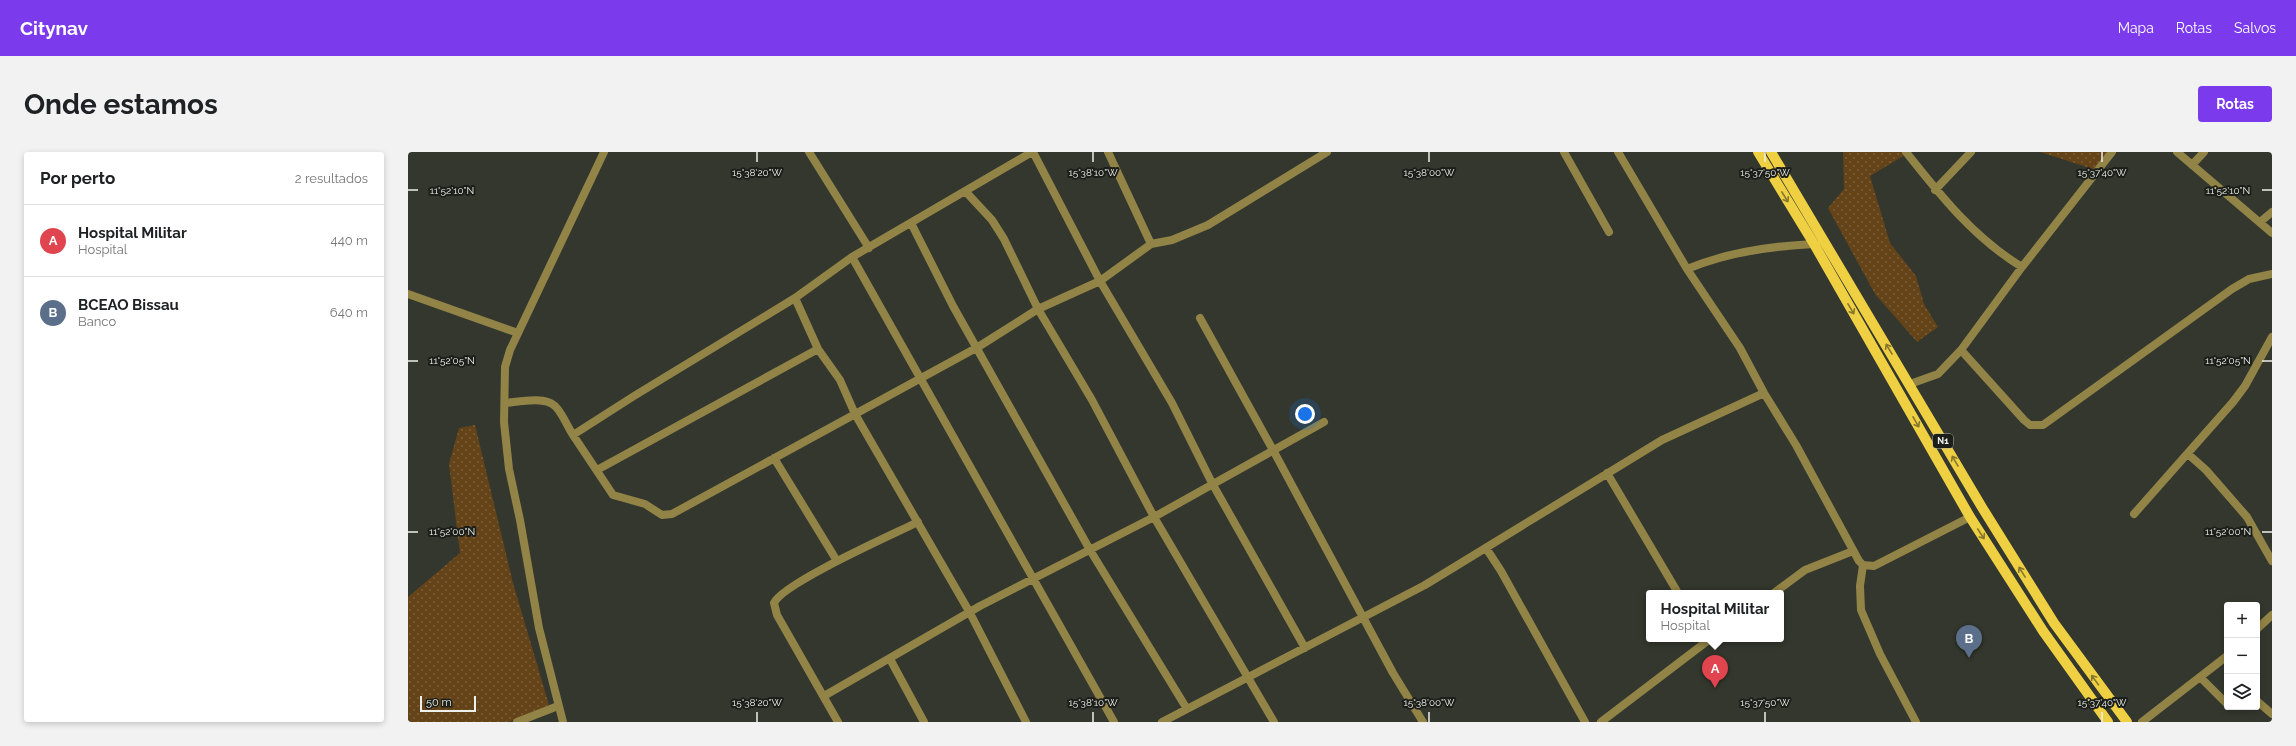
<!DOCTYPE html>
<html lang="pt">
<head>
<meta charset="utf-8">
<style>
	:root { --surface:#fff; --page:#f2f2f2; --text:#202124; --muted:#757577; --line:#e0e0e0; --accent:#7c3aed }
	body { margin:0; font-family:Raleway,sans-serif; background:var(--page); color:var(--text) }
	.controls { position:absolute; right:12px; bottom:12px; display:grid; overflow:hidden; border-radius:4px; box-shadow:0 2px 6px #0003 }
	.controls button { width:36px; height:36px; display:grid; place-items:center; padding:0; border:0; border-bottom:1px solid var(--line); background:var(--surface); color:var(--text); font:20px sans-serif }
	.scale { position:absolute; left:12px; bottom:10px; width:56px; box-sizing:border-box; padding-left:4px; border:2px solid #eef1eb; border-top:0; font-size:11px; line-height:14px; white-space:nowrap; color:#eef1eb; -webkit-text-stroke:3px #1c1e19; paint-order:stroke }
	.you { position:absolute; left:897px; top:262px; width:14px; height:14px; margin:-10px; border:3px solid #fff; border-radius:50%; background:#1a73e8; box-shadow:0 0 0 6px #1a73e833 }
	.badge { display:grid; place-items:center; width:26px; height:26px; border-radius:50%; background:var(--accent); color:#fff; font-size:13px; font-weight:700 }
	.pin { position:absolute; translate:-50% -33px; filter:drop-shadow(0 1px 2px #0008) }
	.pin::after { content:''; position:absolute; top:21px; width:14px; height:12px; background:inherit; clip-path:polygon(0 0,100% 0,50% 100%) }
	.popup { position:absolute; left:1238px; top:438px; width:138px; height:52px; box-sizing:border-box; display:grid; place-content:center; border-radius:4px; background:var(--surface); filter:drop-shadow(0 1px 3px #0005); font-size:13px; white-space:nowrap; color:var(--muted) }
	.popup b { font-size:15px; color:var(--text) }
	.popup::after { content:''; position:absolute; left:50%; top:100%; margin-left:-8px; border:8px solid transparent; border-top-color:var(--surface) }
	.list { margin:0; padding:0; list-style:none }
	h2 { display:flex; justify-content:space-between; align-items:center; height:52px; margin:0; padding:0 16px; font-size:17px }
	h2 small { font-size:13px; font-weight:400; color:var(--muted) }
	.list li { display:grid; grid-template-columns:26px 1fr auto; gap:12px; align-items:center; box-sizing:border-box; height:72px; padding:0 16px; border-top:1px solid var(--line) }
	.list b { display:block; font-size:15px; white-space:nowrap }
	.list p { margin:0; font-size:13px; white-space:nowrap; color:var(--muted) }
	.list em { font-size:13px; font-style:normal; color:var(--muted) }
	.icon { flex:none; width:22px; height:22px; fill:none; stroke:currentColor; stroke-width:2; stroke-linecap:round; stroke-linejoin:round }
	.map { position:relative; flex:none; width:1864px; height:570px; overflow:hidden; border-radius:4px }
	header { display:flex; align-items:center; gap:24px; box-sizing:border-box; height:56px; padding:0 20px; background:var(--accent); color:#fff }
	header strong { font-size:19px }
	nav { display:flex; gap:22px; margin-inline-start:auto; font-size:14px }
	.intro { display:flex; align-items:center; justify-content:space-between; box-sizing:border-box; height:96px; padding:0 24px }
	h1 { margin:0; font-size:28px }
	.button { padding:10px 18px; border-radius:4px; background:var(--accent); color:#fff; font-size:14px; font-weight:700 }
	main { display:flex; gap:24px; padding:0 24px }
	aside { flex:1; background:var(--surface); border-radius:4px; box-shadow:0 2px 6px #0003 }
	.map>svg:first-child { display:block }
	.grass { fill:url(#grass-dots) }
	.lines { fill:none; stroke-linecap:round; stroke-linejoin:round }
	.minor { stroke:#928346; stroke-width:8 }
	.tertiary { stroke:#928346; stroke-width:8 }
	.primary { stroke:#efd042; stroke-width:10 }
	.oneway { stroke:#86772e }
	.ticks { fill:none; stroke:#eef1eb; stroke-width:1.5 }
	.labels { text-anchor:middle; stroke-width:4; stroke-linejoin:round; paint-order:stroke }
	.shield { fill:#1c1e19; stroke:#afb2ac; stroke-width:1 }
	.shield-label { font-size:9px; font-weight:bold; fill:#eef1eb }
	.ticks-label { font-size:10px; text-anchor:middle; fill:#eef1eb; stroke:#1c1e19; stroke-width:4; stroke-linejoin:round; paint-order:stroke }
</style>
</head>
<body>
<header>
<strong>Citynav</strong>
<nav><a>Mapa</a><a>Rotas</a><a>Salvos</a></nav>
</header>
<div class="intro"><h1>Onde estamos</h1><a class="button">Rotas</a></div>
<main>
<aside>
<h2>Por perto<small>2 resultados</small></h2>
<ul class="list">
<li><span class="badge" style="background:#e0444e">A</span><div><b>Hospital Militar</b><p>Hospital</p></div><em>440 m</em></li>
<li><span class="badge" style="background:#5c6f8a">B</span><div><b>BCEAO Bissau</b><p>Banco</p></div><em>640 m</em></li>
</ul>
</aside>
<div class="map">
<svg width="1864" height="570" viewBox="0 0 1864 570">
	<defs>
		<pattern id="grass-dots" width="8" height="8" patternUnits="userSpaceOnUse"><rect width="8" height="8" fill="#654319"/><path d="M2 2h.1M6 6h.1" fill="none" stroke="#7b5f3b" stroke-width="1.8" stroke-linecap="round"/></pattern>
	</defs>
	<rect width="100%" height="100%" fill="#33372d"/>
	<!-- grass -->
	<path class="grass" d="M1435,0H1502L1462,24L1482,91L1508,124L1516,152L1530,175L1509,190L1467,142L1420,56L1436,37Z
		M1632,0H1704L1688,18Z
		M67,273L105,431L141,553L101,570H0V445L52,401L41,312L51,276Z"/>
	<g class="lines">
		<!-- minor -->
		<path class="minor" d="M401,0L461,96
			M625,0L692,129L764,251L804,331L897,496
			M700,0L743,92
			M1156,0L1201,80
			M1210,0L1279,117L1332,196L1356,241L1388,293L1451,409L1455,413L1466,414L1562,365
			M1498,0C1532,43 1566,86 1614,115
			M1769,0L1864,81
			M1784,13L1796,0
			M1527,38L1563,0
			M558,40L584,68L596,87L630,157L684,248L746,365L866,570
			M1852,70L1864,60
			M503,71L545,154L682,398L779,557
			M444,105L706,570
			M1279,117C1320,100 1363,94 1406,92
			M0,142L110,181
			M387,146L410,197L432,228L447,262L562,461L618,570
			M792,166L865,298L985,521L1015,570
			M1553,198L1616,268L1622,273H1635L1824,137L1841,127L1864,122
			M1502,232L1530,222L1553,198L1614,115L1704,0
			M97,251C110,250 136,244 147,254C155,262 159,274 165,283L226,244L387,146L444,105L624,0
			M165,283L205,343L237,352L254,363L264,362L570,195L630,157L692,129L743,92L764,88L800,73L919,0
			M1780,302L1798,318L1839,365L1864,409
			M366,306L429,409
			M189,318L410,197
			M1199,321L1270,441
			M1726,362L1825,250L1837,234L1864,185
			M1078,396L1093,419L1177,570
			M1455,413L1452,434L1453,458L1472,502L1508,570
			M1366,441L1397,418L1445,399
			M1849,477L1864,463
			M482,507L516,570
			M1793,526L1819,552
			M416,544L572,454L746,365L916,270
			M1849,549L1864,562
			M109,570L150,554
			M430,570L369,463L366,451C375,431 486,382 510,370
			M754,570L1017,433L1254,288L1356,241
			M1193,570L1302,487
			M1734,570L1819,504"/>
		<!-- tertiary -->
		<path class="tertiary" d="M155,570L131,476L112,368L101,317L96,270L97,215L102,198L196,0"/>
		<!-- primary -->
		<path class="primary" d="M1350,0L1406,92L1562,365L1635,479L1700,570
			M1363,0L1575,357L1646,471L1719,570"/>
	</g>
	<!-- one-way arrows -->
	<defs><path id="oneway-shaft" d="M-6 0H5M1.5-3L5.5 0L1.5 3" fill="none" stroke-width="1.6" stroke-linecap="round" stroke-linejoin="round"/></defs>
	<g class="oneway">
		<use href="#oneway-shaft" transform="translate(1377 45) rotate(58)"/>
		<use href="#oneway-shaft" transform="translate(1443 157) rotate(60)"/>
		<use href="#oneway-shaft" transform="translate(1481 197) rotate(-121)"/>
		<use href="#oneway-shaft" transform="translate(1508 270) rotate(60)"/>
		<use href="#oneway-shaft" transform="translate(1547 309) rotate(-120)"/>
		<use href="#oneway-shaft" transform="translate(1573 382) rotate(57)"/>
		<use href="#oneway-shaft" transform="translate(1614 420) rotate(-122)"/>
		<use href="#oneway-shaft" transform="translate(1687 528) rotate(-126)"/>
	</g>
	<!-- ticks -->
	<path class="ticks" d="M349,0V10M685,0V10M1021,0V10M1357,0V10M1694,0V10M0,38H10M1854,38H1864M0,209H10M1854,209H1864M0,380H10M1854,380H1864M349,560V570M685,560V570M1021,560V570M1357,560V570M1694,560V570"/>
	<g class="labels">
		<!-- shield labels -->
		<rect class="shield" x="1525" y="282" width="20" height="14" rx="3"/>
		<g class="shield-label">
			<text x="1535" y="292">N1</text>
		</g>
	</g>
	<g class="ticks-label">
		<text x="349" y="24">15°38'20"W</text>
		<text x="685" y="24">15°38'10"W</text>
		<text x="1021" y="24">15°38'00"W</text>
		<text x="1357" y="24">15°37'50"W</text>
		<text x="1694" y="24">15°37'40"W</text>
		<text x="44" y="42">11°52'10"N</text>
		<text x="1820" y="42">11°52'10"N</text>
		<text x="44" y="212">11°52'05"N</text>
		<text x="1820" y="212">11°52'05"N</text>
		<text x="44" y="383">11°52'00"N</text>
		<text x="1820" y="383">11°52'00"N</text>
		<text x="349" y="554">15°38'20"W</text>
		<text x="685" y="554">15°38'10"W</text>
		<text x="1021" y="554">15°38'00"W</text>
		<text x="1357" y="554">15°37'50"W</text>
		<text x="1694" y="554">15°37'40"W</text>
	</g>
</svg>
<div class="controls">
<button>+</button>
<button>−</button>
<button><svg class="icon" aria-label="layers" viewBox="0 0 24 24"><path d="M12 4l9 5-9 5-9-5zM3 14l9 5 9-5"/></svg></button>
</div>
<div class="scale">50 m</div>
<div class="you"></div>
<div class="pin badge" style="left:1307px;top:536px;background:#e0444e">A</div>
<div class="popup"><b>Hospital Militar</b>Hospital</div>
<div class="pin badge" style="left:1561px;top:506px;background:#5c6f8a">B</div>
</div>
</main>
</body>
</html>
